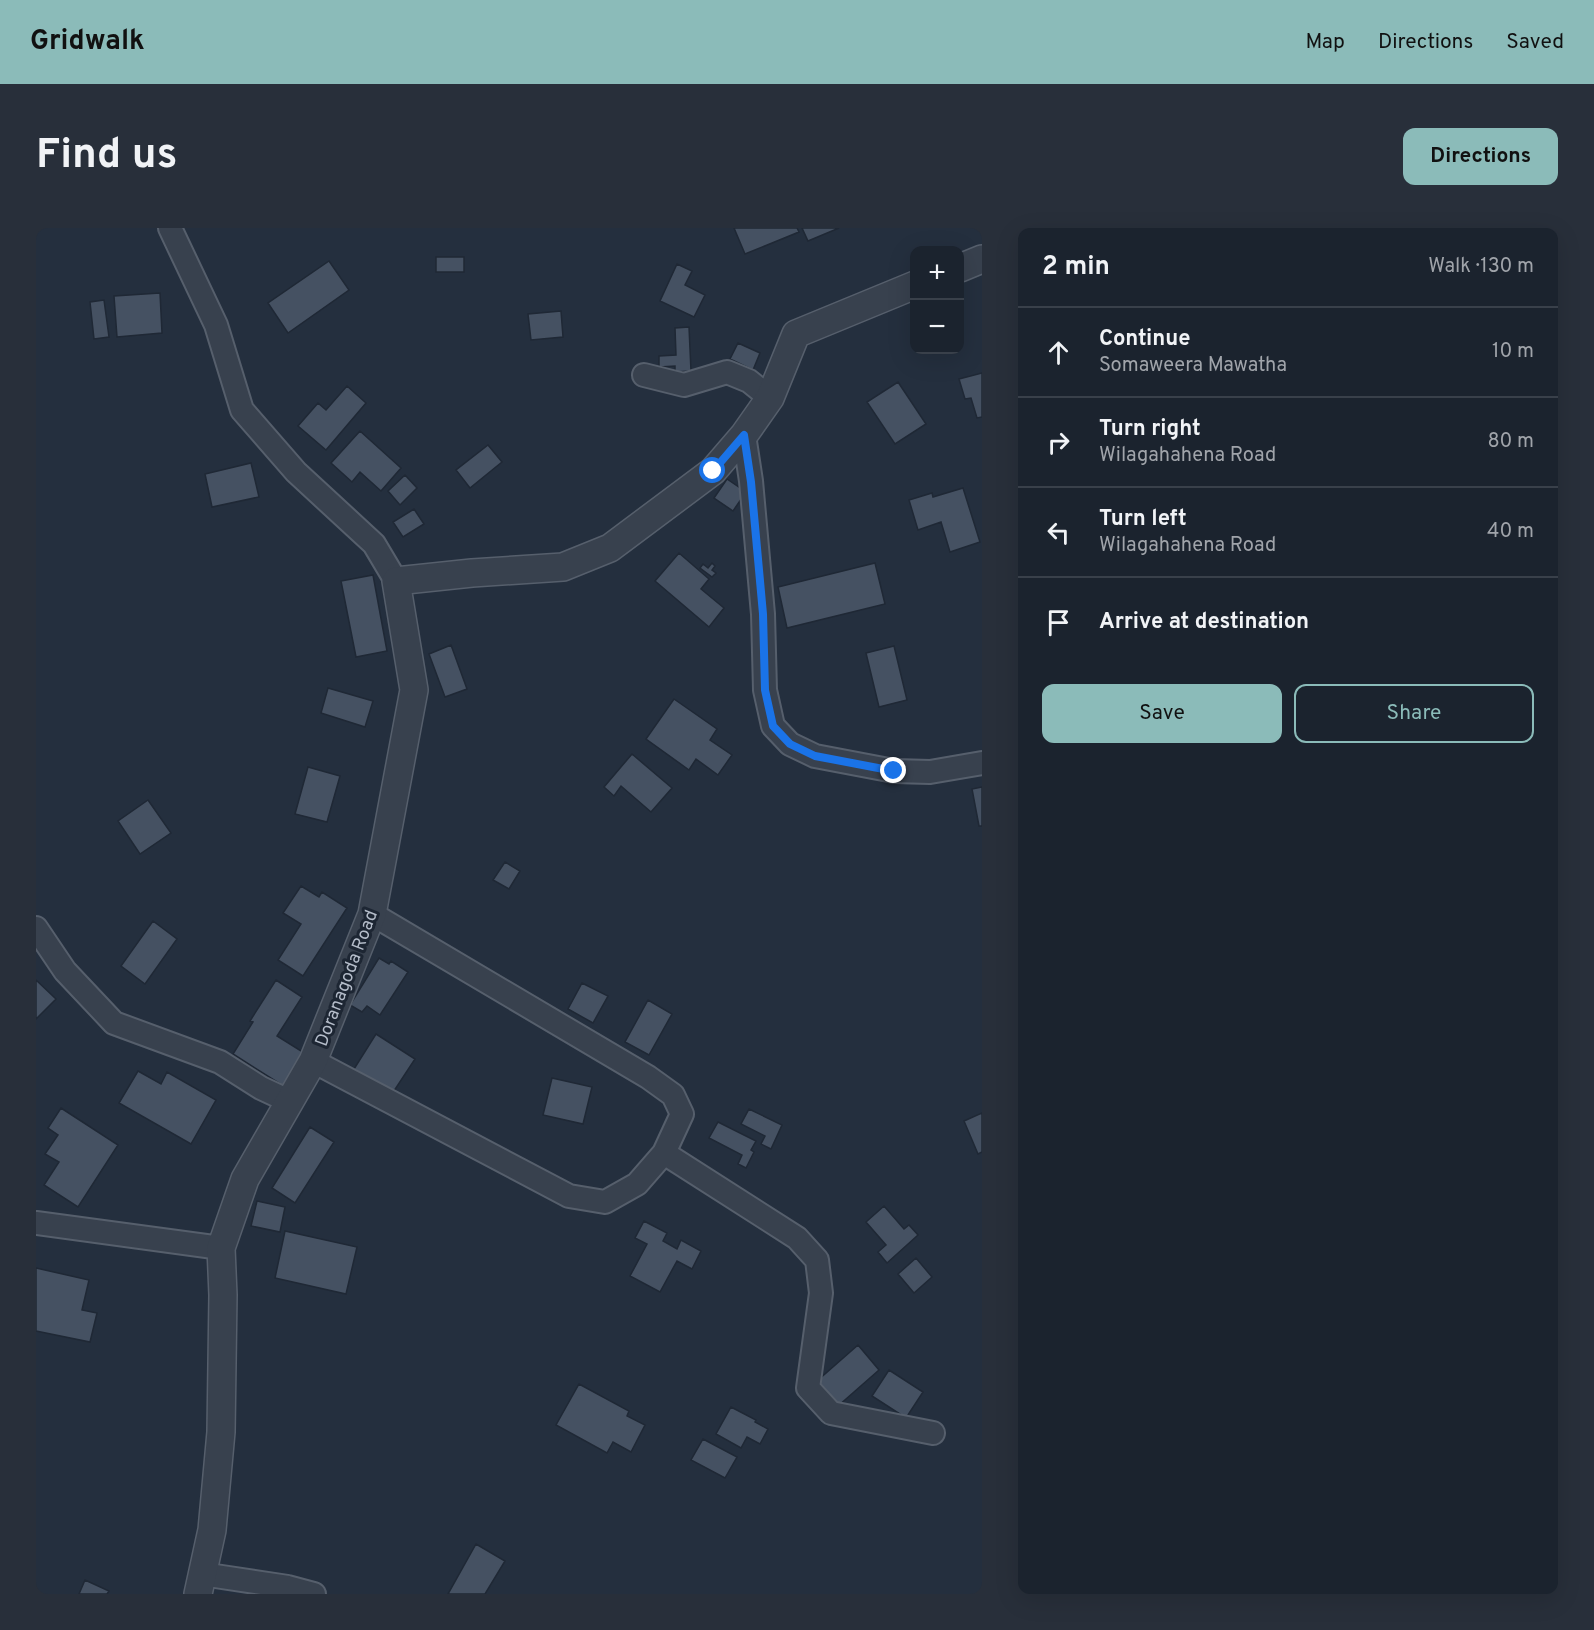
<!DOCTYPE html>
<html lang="en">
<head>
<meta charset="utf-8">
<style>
	:root { --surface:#1b232e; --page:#282f3a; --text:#f1f3f6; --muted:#a0a4aa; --line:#39404a; --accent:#8bbbb9 }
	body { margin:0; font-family:Overpass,sans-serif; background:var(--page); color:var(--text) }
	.controls { position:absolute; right:18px; top:18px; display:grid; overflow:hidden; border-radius:12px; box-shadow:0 6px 24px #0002 }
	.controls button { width:54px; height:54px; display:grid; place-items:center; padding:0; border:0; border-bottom:2px solid var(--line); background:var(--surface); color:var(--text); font:30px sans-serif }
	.stop { position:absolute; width:18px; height:18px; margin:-14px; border:4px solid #1a73e8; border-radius:50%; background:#fff }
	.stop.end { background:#1a73e8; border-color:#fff; box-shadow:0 2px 6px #0008 }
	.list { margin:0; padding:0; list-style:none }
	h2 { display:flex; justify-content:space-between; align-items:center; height:78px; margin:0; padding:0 24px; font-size:26px }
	h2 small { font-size:20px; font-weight:400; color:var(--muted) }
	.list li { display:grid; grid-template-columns:39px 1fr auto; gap:18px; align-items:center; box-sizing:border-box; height:90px; padding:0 24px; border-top:2px solid var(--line) }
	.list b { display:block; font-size:22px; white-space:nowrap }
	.list p { margin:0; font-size:20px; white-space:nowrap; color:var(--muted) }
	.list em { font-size:20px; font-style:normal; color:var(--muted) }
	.actions { display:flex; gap:12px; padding:18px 24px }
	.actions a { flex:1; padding:14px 0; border:2px solid var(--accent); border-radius:12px; text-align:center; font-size:21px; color:var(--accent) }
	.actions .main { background:var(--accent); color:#111 }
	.icon { flex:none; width:33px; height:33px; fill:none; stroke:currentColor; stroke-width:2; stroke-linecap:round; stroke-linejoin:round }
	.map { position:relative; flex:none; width:946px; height:1366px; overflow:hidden; border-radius:12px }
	header { display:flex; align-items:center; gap:36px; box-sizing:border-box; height:84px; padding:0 30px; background:var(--accent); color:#111 }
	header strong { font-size:28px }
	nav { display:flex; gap:33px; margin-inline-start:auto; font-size:21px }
	.intro { display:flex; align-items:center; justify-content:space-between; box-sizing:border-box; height:144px; padding:0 36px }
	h1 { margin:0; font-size:42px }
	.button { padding:15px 27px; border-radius:12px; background:var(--accent); color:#111; font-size:21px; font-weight:700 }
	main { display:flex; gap:36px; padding:0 36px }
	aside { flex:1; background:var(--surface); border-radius:12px; box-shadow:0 6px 24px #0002 }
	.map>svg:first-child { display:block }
	.building { fill:#455162; stroke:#1f2835; stroke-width:1.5 }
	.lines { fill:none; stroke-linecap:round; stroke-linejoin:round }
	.minor-casing { stroke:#565f6c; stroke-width:26 }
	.tertiary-casing { stroke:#565f6c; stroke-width:30 }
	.minor { stroke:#38414e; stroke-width:22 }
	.tertiary { stroke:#38414e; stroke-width:27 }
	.route { stroke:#1a73e8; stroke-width:8 }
	.labels { text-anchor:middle; stroke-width:6; stroke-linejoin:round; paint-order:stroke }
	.street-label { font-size:18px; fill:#b4bcc9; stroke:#1d2633 }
</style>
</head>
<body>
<header>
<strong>Gridwalk</strong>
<nav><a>Map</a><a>Directions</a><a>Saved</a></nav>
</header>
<div class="intro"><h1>Find us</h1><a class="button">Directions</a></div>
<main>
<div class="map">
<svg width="946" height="1366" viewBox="0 0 946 1366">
	<rect width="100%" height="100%" fill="#242f3e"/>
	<!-- building -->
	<path class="building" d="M698,0H761L763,4L709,26Z
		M766,0H803L772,13Z
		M400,29H428V44H400Z
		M293,33L313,62L252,105L232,75Z
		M641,36L656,43L649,57L669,67L658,89L624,73Z
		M124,65L126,105L81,109L78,68Z
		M68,72L73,109L58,111L54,74Z
		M525,83L527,109L495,112L492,86Z
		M653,99L655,143L639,144V138L623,139V128L640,127L639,100Z
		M702,115L724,125L717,142L694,131Z
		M946,145V189L941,190L935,170L929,171L923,151Z
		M862,154L890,196L859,216L831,174Z
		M311,158L330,175L290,222L262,198L282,175L290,182Z
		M324,203L365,240L345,263L324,244L316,254L295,235Z
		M452,217L466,234L434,260L420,242Z
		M215,235L223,269L176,279L169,246Z
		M369,247L381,260L364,277L352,263Z
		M691,251L710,264L697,283L678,270Z
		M927,260L944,314L914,324L905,294L882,302L873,272L896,265L897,269Z
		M378,281L388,296L367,309L357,294Z
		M643,325L673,351L665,361L688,380L673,399L619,353Z
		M676,335L679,338L676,342L680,345L676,349L664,340L667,336L672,340Z
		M839,335L849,376L751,400L742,359Z
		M337,347L351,423L320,429L305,353Z
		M415,417L431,461L409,469L393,426Z
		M858,418L871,472L843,479L830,425Z
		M292,460L337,473L329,499L285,485Z
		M638,471L681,501L674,512L696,527L682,547L660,531L653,542L610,511Z
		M596,526L636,560L615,584L585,558L578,568L568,559Z
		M272,539L304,548L291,594L259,586Z
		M946,559V598H943L936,561Z
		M112,572L135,605L104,626L82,593Z
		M469,634L484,643L473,661L457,652Z
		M265,658L283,669L286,664L311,680L267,748L242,732L265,696L247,685Z
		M117,693L141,711L109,756L85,738Z
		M343,730L353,736L355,733L372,744L344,787L331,778L326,784L314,777Z
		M0,752L20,771L0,791Z
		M240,752L266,769L241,808L270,826L249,859L197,826L217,794L214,793Z
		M546,755L572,768L557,795L532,781Z
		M612,772L636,786L613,827L589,814Z
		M340,806L379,831L356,866L318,841Z
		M102,843L125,856L131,844L180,872L155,916L83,875Z
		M516,850L556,859L547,896L507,887Z
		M25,880L82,917L42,979L8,957L23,934L9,926L22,907L12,900Z
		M713,881L746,897L735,921L725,916L729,908L705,896Z
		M946,885V924L942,926L928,893Z
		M682,894L720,913L715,922L718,924L710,940L702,936L706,927L673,910Z
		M274,899L298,914L259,975L236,960Z
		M221,973L249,979L244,1004L215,998Z
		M848,978L868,1001L873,997L882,1007L851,1035L842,1024L850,1017L830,994Z
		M608,993L631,1005L627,1013L641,1021L645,1012L665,1023L656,1041L641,1033L624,1064L594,1048L611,1016L599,1010Z
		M249,1003L321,1019L310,1066L239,1050Z
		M880,1030L896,1049L878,1065L862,1046Z
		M0,1040L53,1052L46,1082L61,1085L54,1114L0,1103Z
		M822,1117L843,1142L802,1178L781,1153Z
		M853,1142L887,1164L870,1190L836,1168Z
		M543,1156L593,1183L591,1188L609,1197L595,1224L577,1214L571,1225L520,1197Z
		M695,1179L720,1192L719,1194L732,1201L724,1216L711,1209L705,1220L680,1206Z
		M667,1211L701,1229L689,1250L655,1232Z
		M440,1316L469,1333L449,1366H412Z
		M49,1352L73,1363L71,1366H43Z"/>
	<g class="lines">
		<defs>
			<path id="minor" d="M134,0L180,97L206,182L260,244L338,316L360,353
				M608,147L648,157L691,144L713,153L734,170
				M708,207L715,253L727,386L729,462L737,498L754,516L779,528L858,543L894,544L946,535
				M336,686L612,849L637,867L646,886L628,925L761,1010L781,1032L785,1065L772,1160L795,1185L897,1205
				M0,700L29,743L78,795L184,834L225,860L255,874
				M277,833L533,968L569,974L601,956L628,925
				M0,995L185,1020
				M166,1346L252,1359L278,1366"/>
			<path id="tertiary" d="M924,40L946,31
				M162,1366L176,1302L185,1204L187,1067L185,1020L209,951L277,833L336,686L378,462L360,353L436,345L527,339L574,320L677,243L708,207L734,170L760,106L879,57"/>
		</defs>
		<!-- minor casing -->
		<use href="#minor" class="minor-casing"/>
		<!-- tertiary casing -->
		<use href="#tertiary" class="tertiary-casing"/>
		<!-- minor -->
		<use href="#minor" class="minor"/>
		<!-- tertiary -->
		<use href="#tertiary" class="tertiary"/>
	</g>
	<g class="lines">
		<!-- route -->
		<path class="route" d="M677,243L708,207L715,254L727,386L729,462L737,498L754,516L779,528L858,543"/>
	</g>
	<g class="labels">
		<!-- street labels -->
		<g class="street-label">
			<text transform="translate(310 750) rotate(-69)" y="6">Doranagoda Road</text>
		</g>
	</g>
</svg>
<div class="controls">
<button>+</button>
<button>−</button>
</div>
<div class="stop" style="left:677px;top:243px"></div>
<div class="stop end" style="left:858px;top:543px"></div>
</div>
<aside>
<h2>2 min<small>Walk · 130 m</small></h2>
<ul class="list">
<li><svg class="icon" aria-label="ahead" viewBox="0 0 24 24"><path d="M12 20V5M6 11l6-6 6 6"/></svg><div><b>Continue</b><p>Somaweera Mawatha</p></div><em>10 m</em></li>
<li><svg class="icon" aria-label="right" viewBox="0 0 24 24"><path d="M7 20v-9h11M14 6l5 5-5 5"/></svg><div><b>Turn right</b><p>Wilagahahena Road</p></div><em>80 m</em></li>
<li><svg class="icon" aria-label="left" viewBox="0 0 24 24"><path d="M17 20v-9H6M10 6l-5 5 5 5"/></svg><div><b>Turn left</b><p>Wilagahahena Road</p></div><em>40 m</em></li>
<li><svg class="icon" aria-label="arrive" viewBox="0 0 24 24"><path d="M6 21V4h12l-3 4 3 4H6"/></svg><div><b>Arrive at destination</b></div></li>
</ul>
<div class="actions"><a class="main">Save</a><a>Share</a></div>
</aside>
</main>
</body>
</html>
